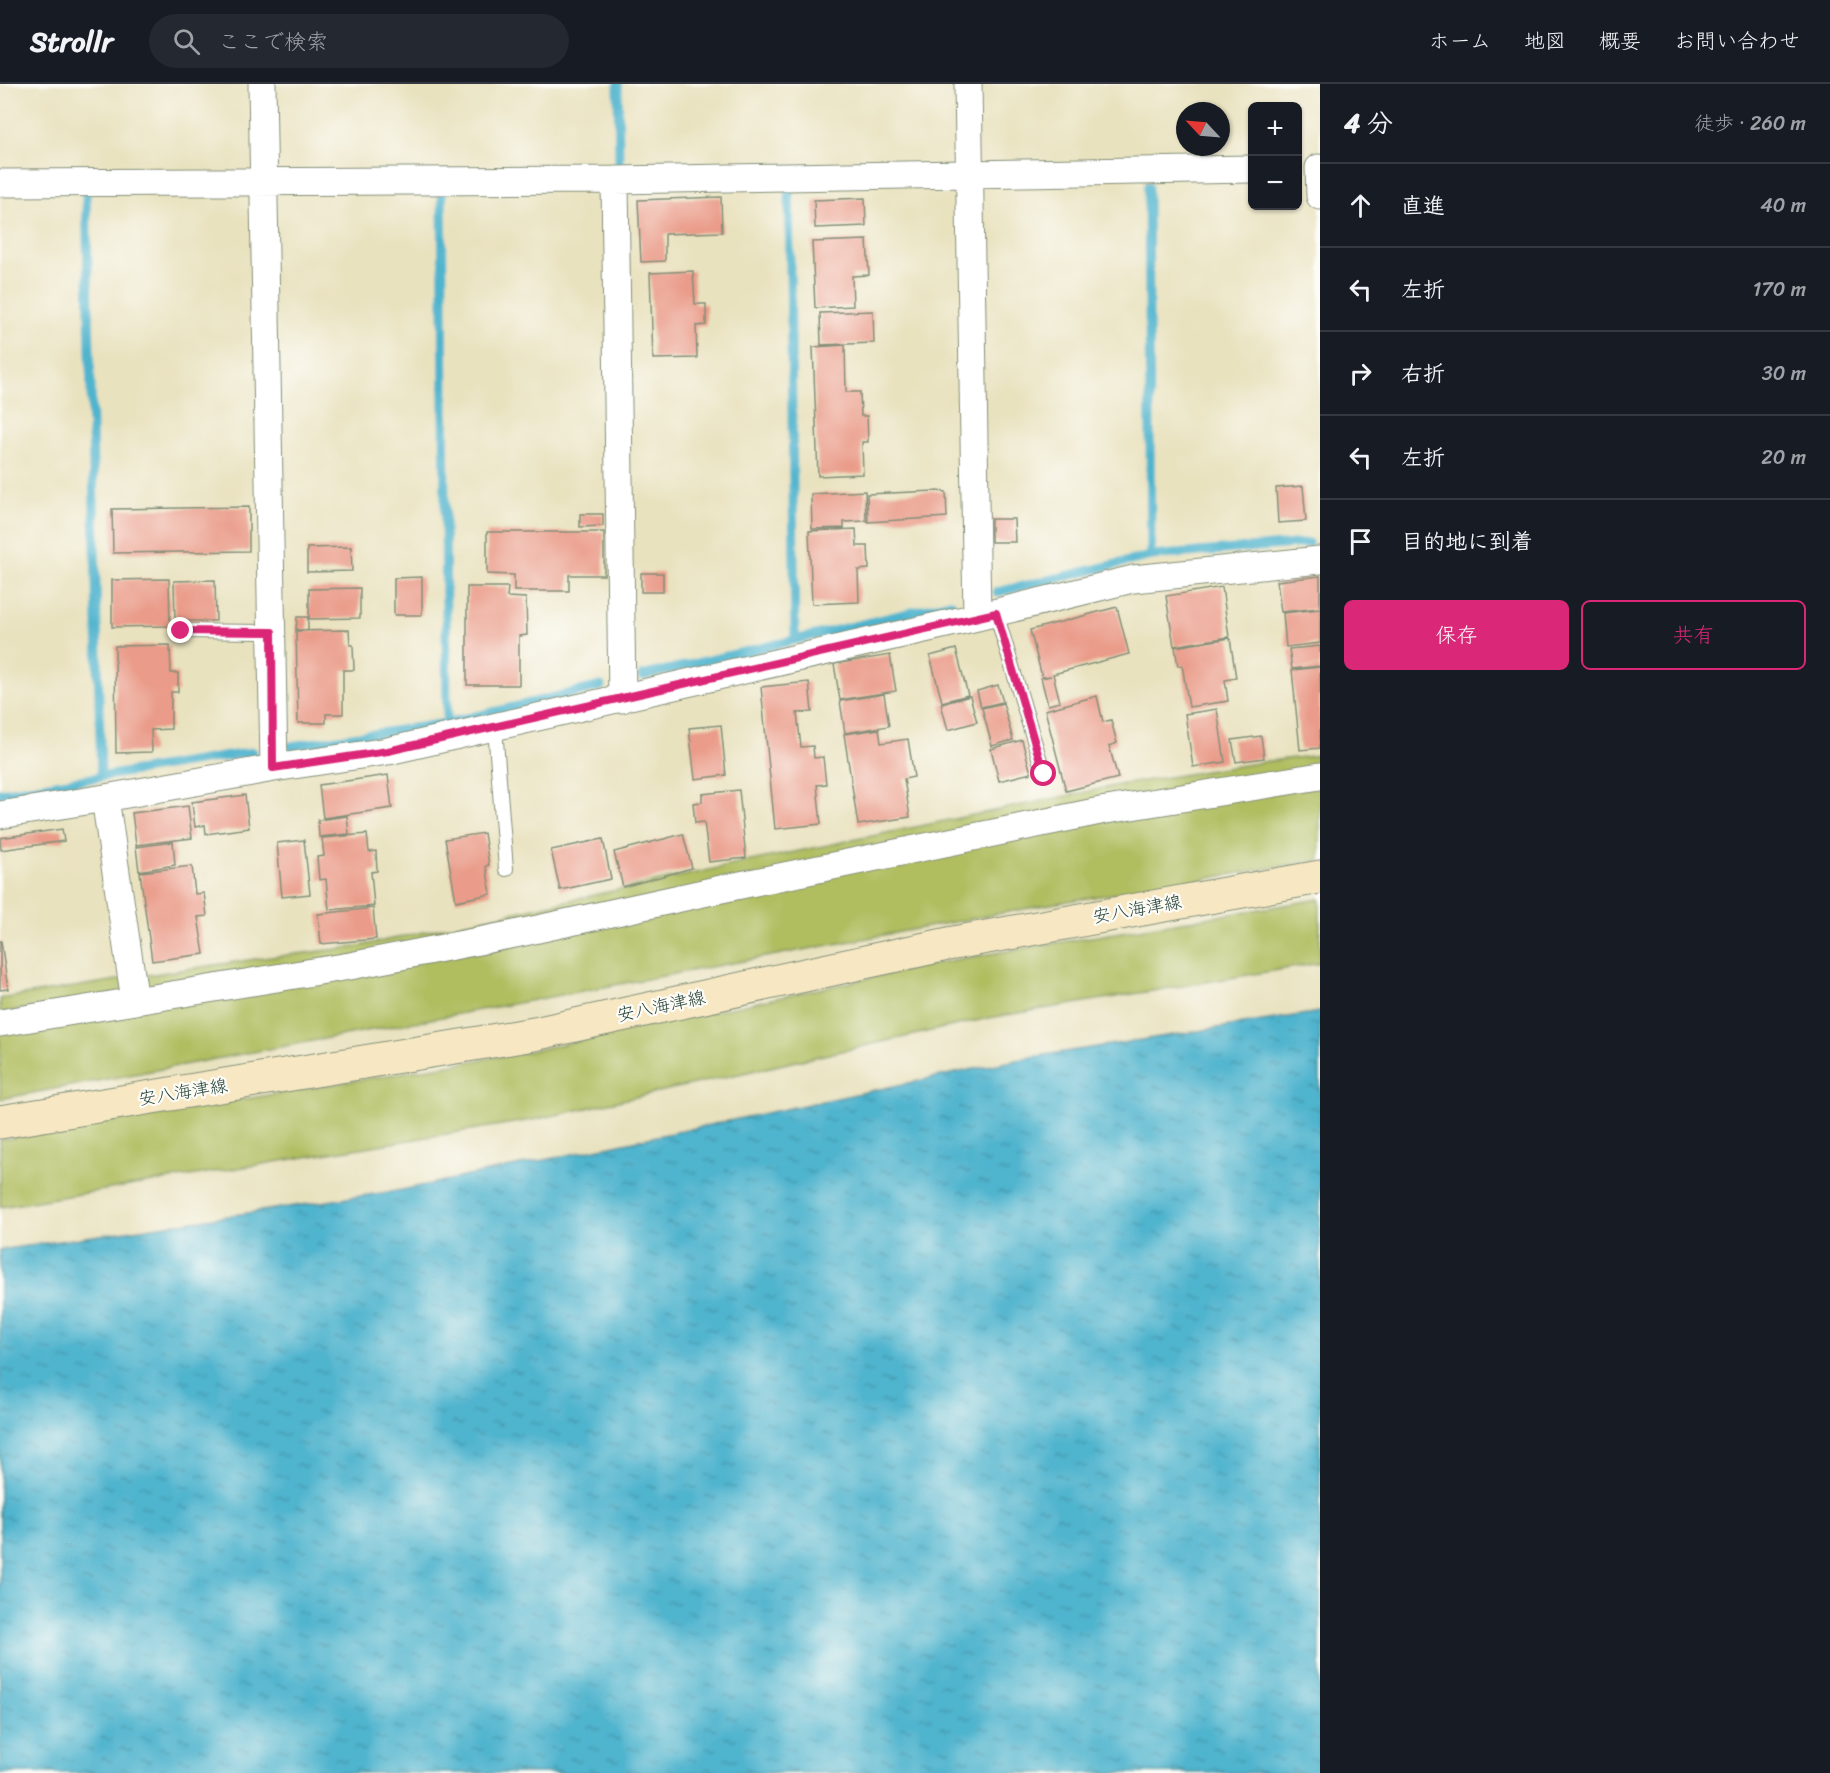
<!DOCTYPE html>
<html lang="ja">
<head>
<meta charset="utf-8">
<style>
	:root { --surface:#171b24; --page:#242831; --text:#f1f3f6; --muted:#9ea1a6; --line:#363941; --accent:#db2777 }
	body { margin:0; font-family:Sriracha,"Klee One",sans-serif; background:var(--page); color:var(--text) }
	.controls { position:absolute; right:18px; top:18px; display:grid; overflow:hidden; border-radius:9px; box-shadow:0 2px 4px #0004 }
	.controls button { width:54px; height:54px; display:grid; place-items:center; padding:0; border:0; border-bottom:2px solid var(--line); background:var(--surface); color:var(--text); font:30px sans-serif }
	.compass { position:absolute; left:1176px; top:18px; width:54px; height:54px; border-radius:50%; background:var(--surface); box-shadow:0 2px 4px #0004; rotate:296deg }
	.stop { position:absolute; width:18px; height:18px; margin:-14px; border:4px solid #db2777; border-radius:50%; background:#fff }
	.stop.end { background:#db2777; border-color:#fff; box-shadow:0 2px 6px #0008 }
	.list { margin:0; padding:0; list-style:none }
	h2 { display:flex; justify-content:space-between; align-items:center; height:78px; margin:0; padding:0 24px; font-size:26px }
	h2 small { font-size:20px; font-weight:400; color:var(--muted) }
	.list li { display:grid; grid-template-columns:39px 1fr auto; gap:18px; align-items:center; box-sizing:border-box; height:84px; padding:0 24px; border-top:2px solid var(--line) }
	.list b { display:block; font-size:22px; white-space:nowrap }
	.list em { font-size:20px; font-style:normal; color:var(--muted) }
	.actions { display:flex; gap:12px; padding:18px 24px }
	.actions a { flex:1; padding:14px 0; border:2px solid var(--accent); border-radius:9px; text-align:center; font-size:21px; color:var(--accent) }
	.actions .main { background:var(--accent); color:#fff }
	.icon { flex:none; width:33px; height:33px; fill:none; stroke:currentColor; stroke-width:2; stroke-linecap:round; stroke-linejoin:round }
	.map { position:relative; flex:none; width:1320px; height:1689px; overflow:hidden }
	header { display:flex; align-items:center; gap:36px; box-sizing:border-box; height:84px; padding:0 30px; background:var(--surface); border-bottom:2px solid var(--line) }
	header strong { font-size:28px }
	nav { display:flex; gap:33px; margin-inline-start:auto; font-size:21px }
	.search { width:420px; height:54px; background:var(--page); display:flex; align-items:center; gap:15px; box-sizing:border-box; padding:0 21px; border-radius:33px; color:var(--muted); font-size:22px }
	main { display:flex }
	aside { flex:1; background:var(--surface) }
	.map>svg:first-child { display:block }
	.grass { fill:#b0be61; stroke:#687e4a; stroke-width:1.5 }
	.water { fill:url(#water-ripples); stroke:#387881; stroke-width:1.5 }
	.lines { fill:none; stroke-linecap:round; stroke-linejoin:round }
	.stream { stroke:#50b4ce; stroke-width:9 }
	.building { fill:#ea9b89 }
	.lane-casing { stroke:#84907a; stroke-width:16 }
	.street-casing { stroke:#84907a; stroke-width:29 }
	.secondary-casing { stroke:#84907a; stroke-width:35 }
	.lane { stroke:#fff; stroke-width:14 }
	.street { stroke:#fff; stroke-width:27 }
	.secondary { stroke:#f7e8c3; stroke-width:33 }
	.route { stroke:#db2777; stroke-width:8 }
	.labels { text-anchor:middle; stroke-width:4.5; stroke-linejoin:round; paint-order:stroke }
	.street-label { font-size:18px; fill:#1f3d34; stroke:#fdfcf7 }
</style>
</head>
<body>
<header>
<strong>Strollr</strong>
<div class="search"><svg class="icon" aria-label="search" viewBox="0 0 24 24"><circle cx="10" cy="10" r="6"/><path d="M15 15l6 6"/></svg>ここで検索</div>
<nav><a>ホーム</a><a>地図</a><a>概要</a><a>お問い合わせ</a></nav>
</header>
<main>
<div class="map">
<svg width="1320" height="1689" viewBox="0 0 1320 1689">
	<defs>
		<pattern id="water-ripples" width="26" height="14" patternUnits="userSpaceOnUse" patternTransform="scale(1.5)"><rect width="26" height="14" fill="#50b4ce"/><path d="M2 4q2-2 4 0t4 0M15 11q2-2 4 0t4 0" fill="none" stroke="#4294a8"/></pattern>
	</defs>
	<rect width="100%" height="100%" fill="#fdfcf7"/>
	<filter id="ink" filterUnits="userSpaceOnUse"><feTurbulence type="fractalNoise" baseFrequency=".0167" numOctaves="2"/><feDisplacementMap in="SourceGraphic" scale="12" xChannelSelector="R" yChannelSelector="G"/><feConvolveMatrix kernelMatrix="1 2 1 2 8 2 1 2 1" color-interpolation-filters="sRGB"/></filter>
	<filter id="wash" filterUnits="userSpaceOnUse"><feTurbulence type="fractalNoise" baseFrequency=".008" numOctaves="4" result="noise"/><feDisplacementMap in="SourceGraphic" scale="24" xChannelSelector="R" yChannelSelector="G"/><feGaussianBlur stdDeviation="1.35" result="paint"/><feColorMatrix in="noise" values="0 0 0 0 0 0 0 0 0 0 0 0 0 0 0 0 0 1.4 0 .05"/><feComposite in="paint" operator="in"/></filter>
	<g filter="url(#wash)">
		<rect width="100%" height="100%" fill="#e9e2bf"/>
		<!-- grass -->
		<path class="grass" d="M1320,671V684L356,873L144,904L142,892L255,875L355,863L746,778L1119,701L1269,677Z
			M1320,701V776L1051,820L0,1015V947L1098,736Z
			M1320,815V879L989,934L538,1035L0,1123V1056L526,968L953,876Z
			M123,895L125,908L0,929V915Z"/>
		<!-- water -->
		<path class="water" d="M1320,928V1689H0V1166L402,1106L1026,974Z"/>
		<g class="lines">
			<!-- stream -->
			<path class="stream" d="M618,0L619,77
				M1320,0V12
				M1148,102L1151,472
				M789,103L795,555
				M442,109L447,639
				M86,111L101,693
				M997,508L1151,472L1308,459
				M642,592L951,519
				M291,662L447,639L601,602
				M0,709L253,668"/>
		</g>
		<g id="blocks">
			<!-- building -->
			<path class="building" d="M721,113L722,148L665,150V177L641,178L638,116Z
				M865,114L866,142L815,144L814,116Z
				M867,156L869,191L852,192L853,222L815,224L812,158Z
				M693,187L695,220H706V241L696,242L697,274L653,275L650,189Z
				M873,227L874,259L821,261L820,229Z
				M845,261L846,308H860L861,332H867L868,358H862L863,390L818,392L813,263Z
				M1303,402L1306,437L1278,439L1276,404Z
				M865,407L866,437L844,438V444L812,445L811,410Z
				M936,407L946,408L947,433L868,438L867,410Z
				M249,423V467L113,469L112,425Z
				M580,430H603V442L580,443Z
				M991,435H1014L1015,458H991Z
				M856,445L857,462H868L869,485L858,486L859,518L812,520L809,447Z
				M487,448H604V491H569V507H514V491L487,490Z
				M351,463L352,487L307,488V464Z
				M641,489H663V508H641Z
				M1320,492V524L1281,528L1277,497Z
				M422,493V531H394V494Z
				M169,495L170,542L112,543V496Z
				M215,496L216,537H175L174,497Z
				M467,503H508L507,513L526,514L527,551L519,552V601H467Z
				M1222,503L1229,553L1174,562L1166,512Z
				M360,504V534L309,535V505Z
				M1117,523L1129,570L1053,590L1060,618L1048,621L1041,594L1051,592L1042,593L1030,546Z
				M1320,525V559L1286,563L1283,529Z
				M297,533H308V546H296Z
				M349,546L350,561H353L354,586H343V630H326V639H298L296,547Z
				M1230,554L1236,594L1225,596L1228,617L1189,623L1182,581L1178,582L1175,563Z
				M170,561L171,589H178V608H171V645L151,646L152,668L116,669L115,562Z
				M1320,562V582L1292,585L1289,565Z
				M956,565L968,611L942,618L930,572Z
				M890,571L896,607L840,616L834,580Z
				M1320,583V664L1300,666L1292,586Z
				M809,598L812,628L797,629L801,663L813,662L814,674L823,673L826,700L817,701L821,740L775,745L761,603Z
				M998,601L1003,618L981,623L977,607Z
				M884,610L889,642L845,649L840,617Z
				M970,612L977,638L948,646L941,620Z
				M1097,612L1103,638L1111,636L1117,659L1109,662L1118,694L1066,707L1045,626Z
				M1003,619L1013,656L992,662L982,624Z
				M1217,625L1225,678L1193,683L1185,630Z
				M721,641L726,691L695,695L689,644Z
				M879,645L881,659L908,655L914,693L904,695L910,733L858,741L844,650Z
				M1261,652L1264,674L1236,678L1232,656Z
				M1022,656L1031,689L999,697L991,665Z
				M388,691L392,724L323,734L319,701Z
				M739,706L746,774L709,778L704,738L695,739L693,719L702,718V710Z
				M245,711L249,744L206,750L205,741L195,743L192,718Z
				M188,722L192,754L136,761L132,729Z
				M347,732L349,750L319,753L318,736Z
				M62,745L64,757L1,766L0,754Z
				M484,749L489,781L486,782L491,810L456,817L445,755Z
				M367,750L369,768L376,767L377,787L371,788L374,822L329,826L326,795L319,796L317,773L324,772L322,754Z
				M683,750L692,784L623,803L614,768Z
				M603,755L611,795L560,806L551,766Z
				M304,756L310,810L282,813L277,759Z
				M173,758L175,781L139,787L136,763Z
				M192,782L195,810L204,809L207,832L198,833L204,870L152,877L140,788Z
				M373,824L376,855L321,860L318,830Z
				M0,857H1L8,905L0,906Z"/>
		</g>
	</g>
	<g filter="url(#ink)">
		<use href="#blocks" fill-opacity="0" stroke="#84907a" stroke-width="1.5"/>
		<g class="lines">
			<defs>
				<path id="lane" d="M996,529L1044,690
					M181,547L271,548
					M495,644L506,785"/>
				<path id="street" d="M262,0L274,684
					M968,0L977,533
					M1319,84L1320,112
					M615,96L622,615
					M0,99L615,96L1252,85
					M105,714L135,917
					M0,731L105,714L274,684L388,667L977,533L1133,495L1320,476
					M0,939L350,882L515,850L726,804L1100,727L1320,692"/>
				<path id="secondary" d="M0,1038L534,950L948,860L1320,793"/>
			</defs>
			<!-- lane casing -->
			<use href="#lane" class="lane-casing"/>
			<!-- street casing -->
			<use href="#street" class="street-casing"/>
			<!-- secondary casing -->
			<use href="#secondary" class="secondary-casing"/>
			<!-- lane -->
			<use href="#lane" class="lane"/>
			<!-- street -->
			<use href="#street" class="street"/>
			<!-- secondary -->
			<use href="#secondary" class="secondary"/>
		</g>
	</g>
	<g class="lines" filter="url(#ink)">
		<!-- route -->
		<path class="route" d="M181,547L272,548L273,684L388,667L996,529L1044,690"/>
	</g>
	<g class="labels">
		<!-- street labels -->
		<g class="street-label">
			<text transform="translate(1137 825) rotate(-10)" y="6">安八海津線</text>
			<text transform="translate(661 922) rotate(-12)" y="6">安八海津線</text>
			<text transform="translate(183 1008) rotate(-9)" y="6">安八海津線</text>
		</g>
	</g>
</svg>
<div class="controls">
<button>+</button>
<button>−</button>
</div>
<svg class="compass" viewBox="-18 -18 36 36"><path d="M0-13l5 13h-10z" fill="#e53935"/><path d="M0 13l5-13h-10z" fill="#9ea1a6"/></svg>
<div class="stop" style="left:1044px;top:690px"></div>
<div class="stop end" style="left:181px;top:547px"></div>
</div>
<aside>
<h2>4 分<small>徒歩 · 260 m</small></h2>
<ul class="list">
<li><svg class="icon" aria-label="ahead" viewBox="0 0 24 24"><path d="M12 20V5M6 11l6-6 6 6"/></svg><div><b>直進</b></div><em>40 m</em></li>
<li><svg class="icon" aria-label="left" viewBox="0 0 24 24"><path d="M17 20v-9H6M10 6l-5 5 5 5"/></svg><div><b>左折</b></div><em>170 m</em></li>
<li><svg class="icon" aria-label="right" viewBox="0 0 24 24"><path d="M7 20v-9h11M14 6l5 5-5 5"/></svg><div><b>右折</b></div><em>30 m</em></li>
<li><svg class="icon" aria-label="left" viewBox="0 0 24 24"><path d="M17 20v-9H6M10 6l-5 5 5 5"/></svg><div><b>左折</b></div><em>20 m</em></li>
<li><svg class="icon" aria-label="arrive" viewBox="0 0 24 24"><path d="M6 21V4h12l-3 4 3 4H6"/></svg><div><b>目的地に到着</b></div></li>
</ul>
<div class="actions"><a class="main">保存</a><a>共有</a></div>
</aside>
</main>
</body>
</html>
